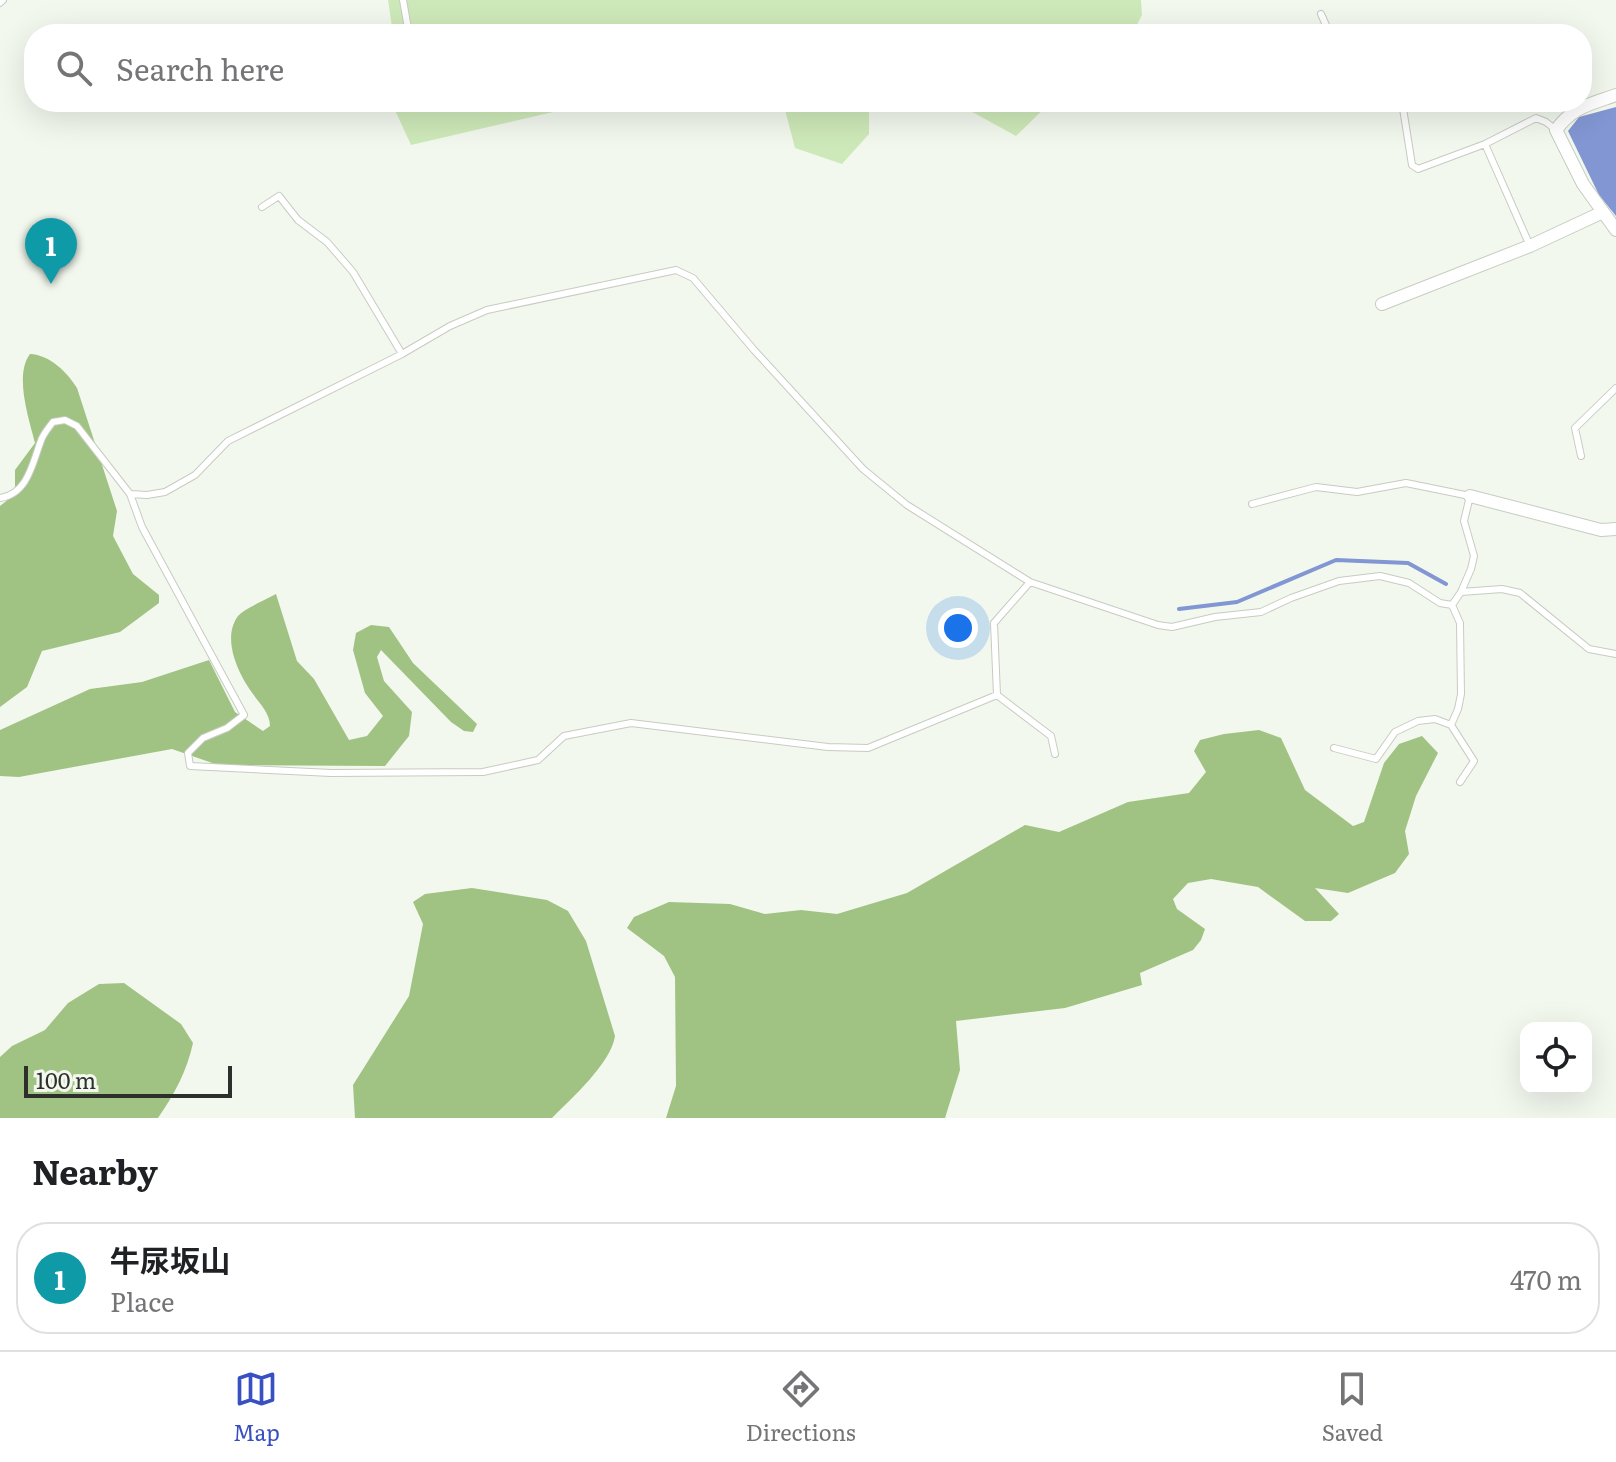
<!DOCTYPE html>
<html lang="en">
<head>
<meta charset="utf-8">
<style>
	:root { --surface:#fff; --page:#f6f6f6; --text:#202124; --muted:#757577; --line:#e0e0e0; --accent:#3850c2 }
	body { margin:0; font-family:Literata,"Noto Sans TC",serif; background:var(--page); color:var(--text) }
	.controls { position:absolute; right:24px; bottom:24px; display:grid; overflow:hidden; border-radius:16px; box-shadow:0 8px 32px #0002 }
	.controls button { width:72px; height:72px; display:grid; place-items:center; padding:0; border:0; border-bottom:2px solid var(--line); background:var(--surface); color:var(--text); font:40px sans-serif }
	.scale { position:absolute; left:24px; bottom:20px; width:208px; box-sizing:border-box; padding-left:8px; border:4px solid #2c2f2b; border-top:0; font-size:22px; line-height:28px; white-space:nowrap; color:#2c2f2b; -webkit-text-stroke:6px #f2f8ee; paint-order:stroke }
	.you { position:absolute; left:958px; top:628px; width:28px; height:28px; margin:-20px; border:6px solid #fff; border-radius:50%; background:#1a73e8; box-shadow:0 0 0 12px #1a73e833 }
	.badge { display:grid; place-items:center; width:52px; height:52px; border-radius:50%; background:var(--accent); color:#fff; font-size:26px; font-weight:700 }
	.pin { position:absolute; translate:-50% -66px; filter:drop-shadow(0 2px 4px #0008) }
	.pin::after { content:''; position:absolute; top:42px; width:28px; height:24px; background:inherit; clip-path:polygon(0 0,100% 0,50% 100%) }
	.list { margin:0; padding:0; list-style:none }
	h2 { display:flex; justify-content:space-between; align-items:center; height:104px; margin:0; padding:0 32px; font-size:34px }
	h2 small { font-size:26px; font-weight:400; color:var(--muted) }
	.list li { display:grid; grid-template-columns:52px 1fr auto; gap:24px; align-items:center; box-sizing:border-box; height:112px; margin:0 16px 16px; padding:0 16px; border:2px solid var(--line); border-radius:32px }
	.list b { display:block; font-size:30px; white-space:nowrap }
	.list p { margin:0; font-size:26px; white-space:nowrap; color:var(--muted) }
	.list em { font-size:26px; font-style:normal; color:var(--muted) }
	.icon { flex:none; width:44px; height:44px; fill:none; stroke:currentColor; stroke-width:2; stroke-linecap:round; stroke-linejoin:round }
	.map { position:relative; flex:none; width:1616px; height:1118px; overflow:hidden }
	.search { position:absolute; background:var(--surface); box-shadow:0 8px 32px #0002; left:24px; right:24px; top:24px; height:88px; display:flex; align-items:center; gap:20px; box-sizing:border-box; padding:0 28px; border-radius:32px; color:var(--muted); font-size:30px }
	.sheet { height:232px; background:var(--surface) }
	nav { display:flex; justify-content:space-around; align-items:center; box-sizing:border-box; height:112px; border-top:2px solid var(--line); background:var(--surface); font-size:22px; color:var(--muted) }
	nav a { display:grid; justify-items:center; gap:4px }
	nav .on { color:var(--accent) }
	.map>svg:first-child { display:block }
	.green { fill:#cee9b9 }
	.forest { fill:#a0c283 }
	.water { fill:#8196d2 }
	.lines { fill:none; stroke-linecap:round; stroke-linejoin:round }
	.stream { stroke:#8196d2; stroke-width:4 }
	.service-casing { stroke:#c6ccc2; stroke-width:8 }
	.minor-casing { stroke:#c6ccc2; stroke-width:14 }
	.service { stroke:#fff; stroke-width:6 }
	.minor { stroke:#fff; stroke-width:12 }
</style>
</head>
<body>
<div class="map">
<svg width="1616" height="1118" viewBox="0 0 1616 1118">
	<rect width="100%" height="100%" fill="#f2f8ee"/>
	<!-- green -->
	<path class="green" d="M388,0H1141L1142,15L1132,34H393Z
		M394,102H596L411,145L394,108Z
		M783,102H869V134L842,164L795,148Z
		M954,102H1051L1016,136Z"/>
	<!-- forest -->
	<path class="forest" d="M30,354C50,355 67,372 77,388L117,511L113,536L133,574L159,595V603L120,632L42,651L27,687L0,707V506L15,494V470L35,443C29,419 14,375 30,354Z
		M276,594L297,661L314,679L349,740L367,736L383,716L365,693L353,650L356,633L371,625L389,627L413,663L477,724L473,732L464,731L451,722L381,650L377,657L384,681L412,712L409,736L385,766L218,765L172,749L19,777L0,776V730L90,689L142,682L209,660L235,712L263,731L270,726C270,713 260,704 253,694C239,675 221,639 238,616C244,609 267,599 276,594Z
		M1259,730L1281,738L1305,790L1353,826L1364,822L1384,763L1399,744L1422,736L1438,753L1416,796L1405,831L1409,854L1395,873L1348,893L1315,888L1339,914L1331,921H1305L1258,887L1211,879L1188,883L1173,899L1177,909L1205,929L1201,940L1193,950L1140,973L1142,985L1065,1008L956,1021L960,1070L945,1118H666L676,1086L675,977L664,956L627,928L634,917L669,902L730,904L765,914L801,910L837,914L907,893L1025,825L1059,832L1128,802L1189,793L1206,772L1194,751L1200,740L1224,734Z
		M472,888L547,900L568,911L586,941L615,1036C611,1063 572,1098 552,1118H355L353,1085L409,996L423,924L413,902L425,894Z
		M124,983L181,1024L193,1043C187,1071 174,1095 158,1118H0V1057L12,1046L45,1030L68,1003L99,984Z"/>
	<!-- water -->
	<path class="water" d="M1616,107V216L1599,195L1568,131L1579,117Z"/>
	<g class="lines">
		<!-- stream -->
		<path class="stream" d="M1179,609L1237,602L1336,560L1408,563L1446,584"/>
		<defs>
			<path id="service" d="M403,0L409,34
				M0,3L3,0
				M1321,14L1330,34
				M1402,102L1412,165L1418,169L1485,144L1536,118L1546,122L1556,130
				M1485,144L1530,246
				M262,207L279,196L298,220L327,242L353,272L402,354
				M1581,456L1575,428L1616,388
				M130,494L142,527L244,715L227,728L203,738L188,753L190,766L331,773L483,772L538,760L564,736L631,723L828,747L868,748L997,695
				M0,498C29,494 33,460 42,438C45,432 49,427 53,422L65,420L77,426L130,494L147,495L165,492L195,475L228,441L402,354L450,326L487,310L676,270L693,278L754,350L863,469L907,505L1030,582L1158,625L1172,627L1215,617L1261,612L1291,598L1339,581L1380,576L1409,583L1440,603L1452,605L1461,592L1471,569L1474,556L1464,521L1470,496L1406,483L1357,492L1316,487L1252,504
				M1030,582L994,623L997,695L1051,736L1055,754
				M1461,592L1502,589L1520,593L1589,649L1616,654
				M1451,725L1474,761L1460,782
				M1334,748L1376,759L1395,732L1418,721L1435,719L1451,725L1458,709L1461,694L1460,623L1452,605"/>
			<path id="minor" d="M1616,95C1591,104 1572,107 1556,130L1583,184L1616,230
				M1382,304L1530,246L1603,212
				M1470,496L1601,530L1616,529"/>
		</defs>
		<!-- service casing -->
		<use href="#service" class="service-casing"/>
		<!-- minor casing -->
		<use href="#minor" class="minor-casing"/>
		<!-- service -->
		<use href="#service" class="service"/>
		<!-- minor -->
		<use href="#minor" class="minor"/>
	</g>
</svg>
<div class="controls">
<button><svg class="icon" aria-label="locate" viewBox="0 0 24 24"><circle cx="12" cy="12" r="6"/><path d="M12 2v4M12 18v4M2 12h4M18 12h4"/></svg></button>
</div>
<div class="scale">100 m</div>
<div class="you"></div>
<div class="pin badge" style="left:51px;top:284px;background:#0f9aa8">1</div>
<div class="search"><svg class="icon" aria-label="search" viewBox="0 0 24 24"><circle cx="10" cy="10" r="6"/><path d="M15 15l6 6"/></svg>Search here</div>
</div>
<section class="sheet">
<h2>Nearby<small></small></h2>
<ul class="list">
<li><span class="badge" style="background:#0f9aa8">1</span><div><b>牛尿坂山</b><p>Place</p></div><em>470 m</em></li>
</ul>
</section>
<nav>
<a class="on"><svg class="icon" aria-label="map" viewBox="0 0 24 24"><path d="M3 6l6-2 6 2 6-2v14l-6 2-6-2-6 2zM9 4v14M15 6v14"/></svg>Map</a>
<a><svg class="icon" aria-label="directions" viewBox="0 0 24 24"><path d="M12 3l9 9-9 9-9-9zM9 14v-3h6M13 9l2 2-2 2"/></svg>Directions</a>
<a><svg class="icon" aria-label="saved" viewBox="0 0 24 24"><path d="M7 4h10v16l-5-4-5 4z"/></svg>Saved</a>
</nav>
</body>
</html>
